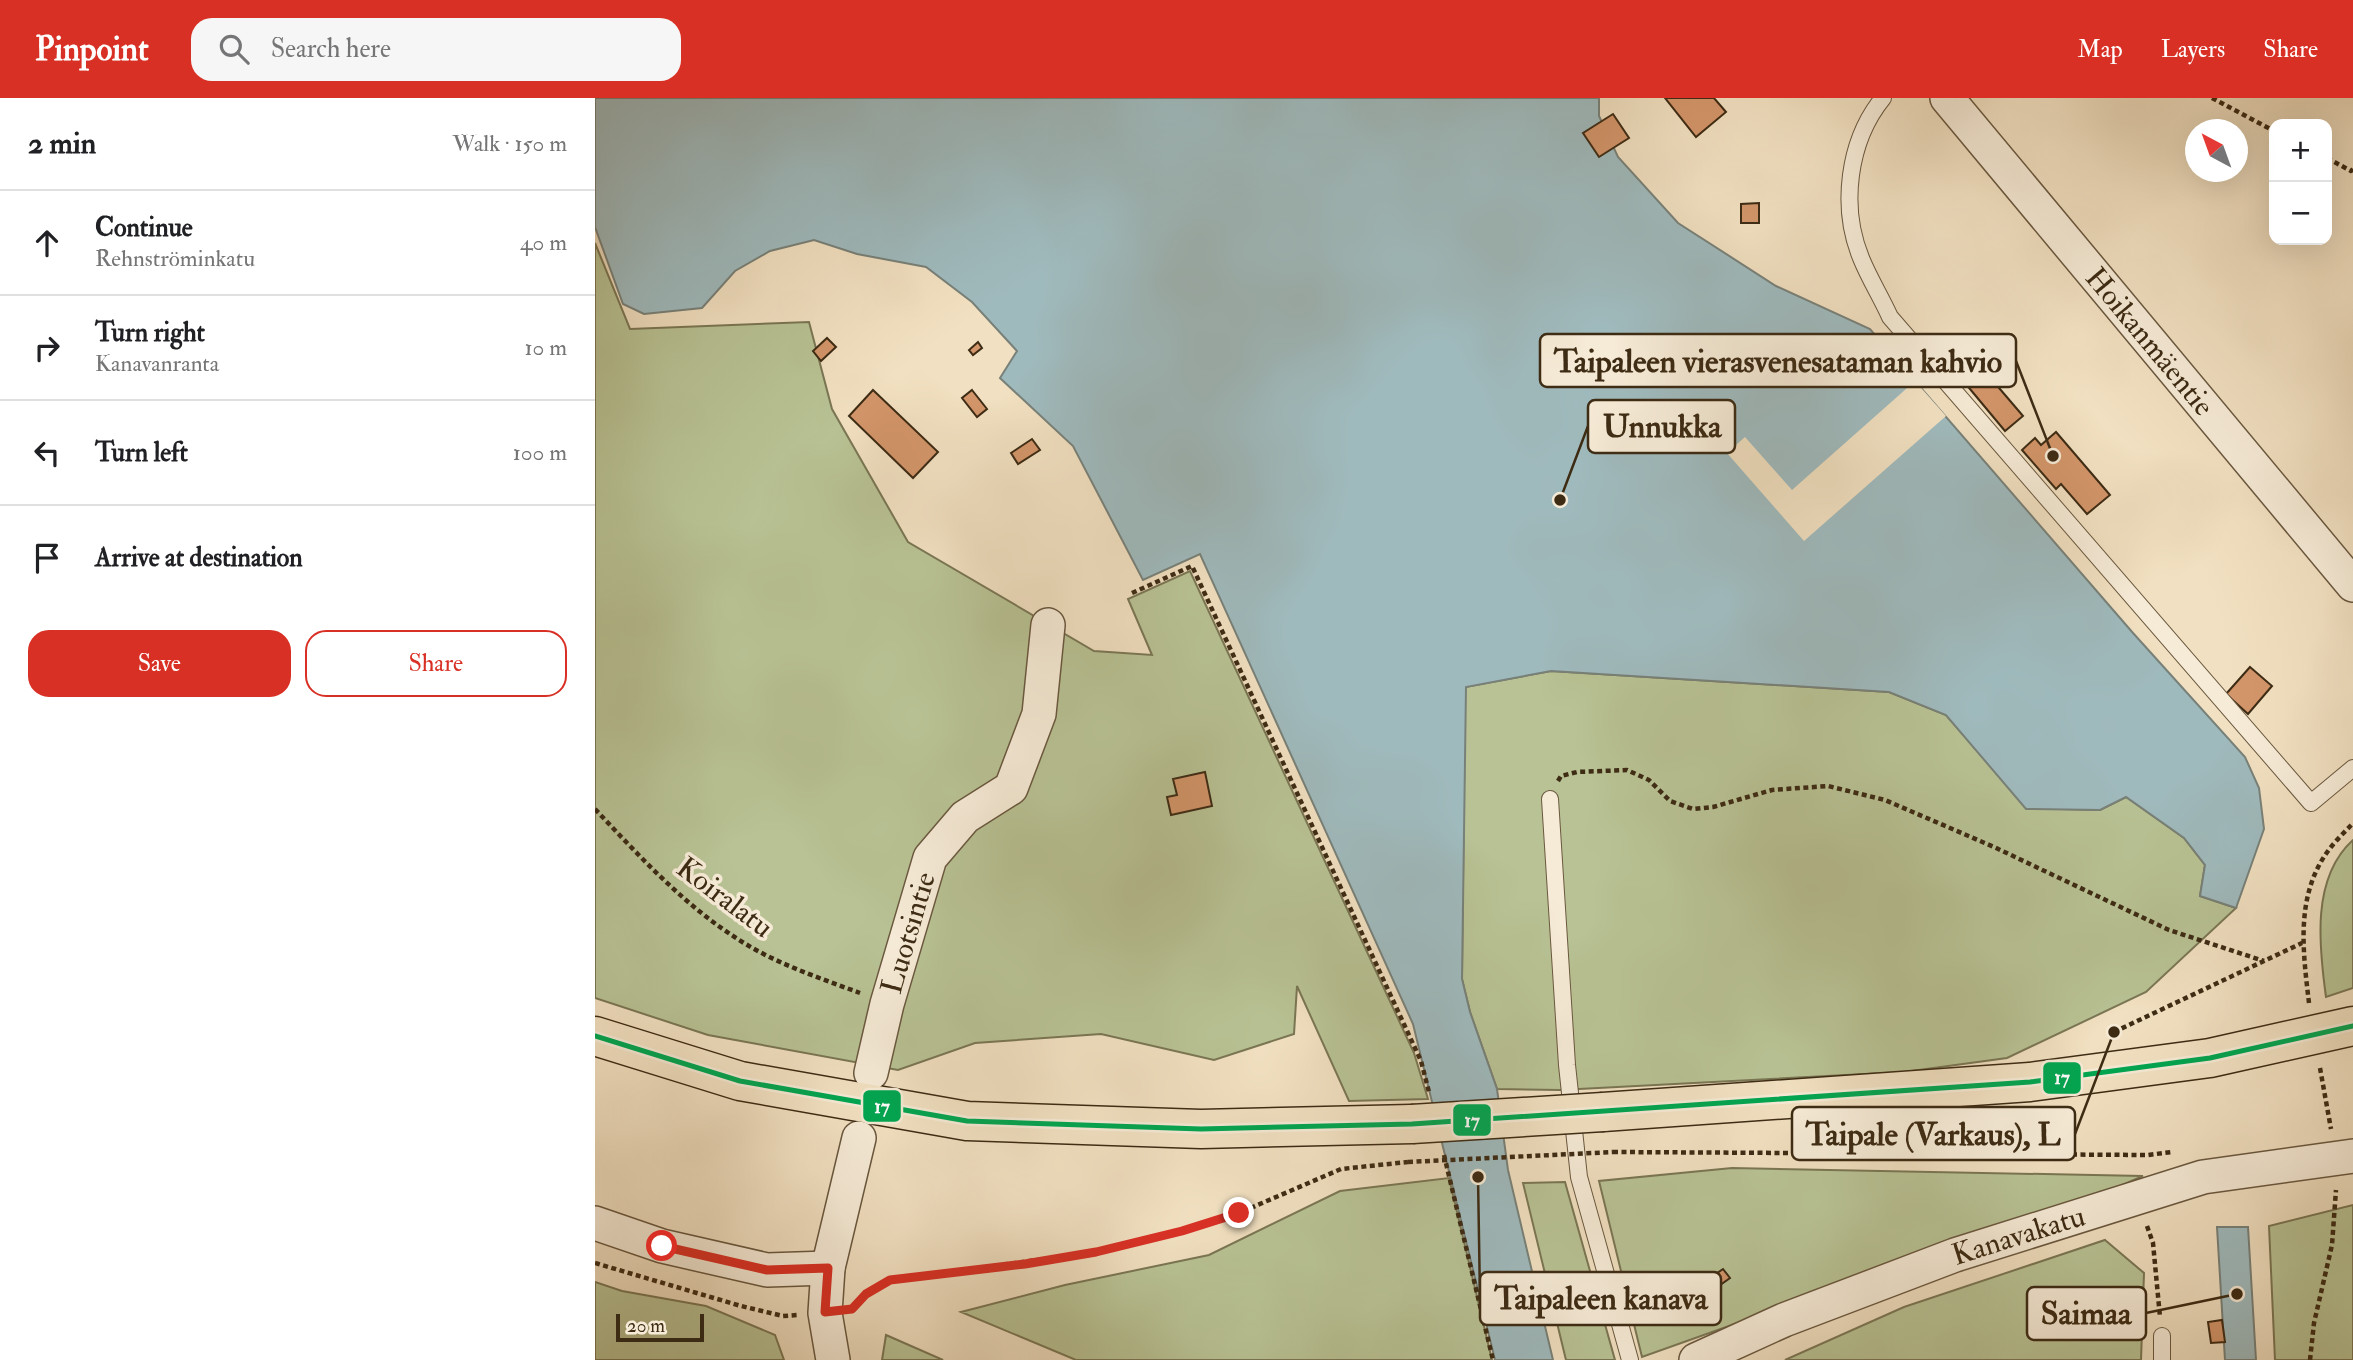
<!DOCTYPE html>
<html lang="en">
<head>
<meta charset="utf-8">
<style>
	:root { --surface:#fff; --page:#f6f6f6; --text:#202124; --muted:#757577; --line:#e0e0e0; --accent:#d93025 }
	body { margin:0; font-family:"IM FELL Double Pica",serif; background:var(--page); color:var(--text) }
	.controls { position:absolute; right:21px; top:21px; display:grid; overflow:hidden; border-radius:14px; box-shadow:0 7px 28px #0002 }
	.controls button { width:63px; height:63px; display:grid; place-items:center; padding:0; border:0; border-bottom:2px solid var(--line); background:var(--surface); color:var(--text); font:35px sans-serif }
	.compass { position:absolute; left:1590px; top:21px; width:63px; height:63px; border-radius:50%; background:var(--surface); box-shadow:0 7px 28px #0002; rotate:319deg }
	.scale { position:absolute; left:21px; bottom:18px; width:88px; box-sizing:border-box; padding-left:7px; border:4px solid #3d2b14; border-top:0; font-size:19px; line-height:24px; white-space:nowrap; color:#3d2b14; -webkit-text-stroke:5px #f6ebd7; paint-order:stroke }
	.stop { position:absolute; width:21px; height:21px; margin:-16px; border:5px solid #d93025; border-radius:50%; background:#fff }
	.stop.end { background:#d93025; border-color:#fff; box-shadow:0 2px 7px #0008 }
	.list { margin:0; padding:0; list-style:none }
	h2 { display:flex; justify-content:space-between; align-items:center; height:91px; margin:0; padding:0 28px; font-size:30px }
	h2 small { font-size:23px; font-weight:400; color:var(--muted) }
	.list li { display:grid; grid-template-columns:46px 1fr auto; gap:21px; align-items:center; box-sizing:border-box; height:105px; padding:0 28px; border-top:2px solid var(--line) }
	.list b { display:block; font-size:26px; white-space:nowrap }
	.list p { margin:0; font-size:23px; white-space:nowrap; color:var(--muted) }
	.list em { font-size:23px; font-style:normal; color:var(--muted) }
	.actions { display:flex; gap:14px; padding:21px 28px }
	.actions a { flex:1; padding:16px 0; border:2px solid var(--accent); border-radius:21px; text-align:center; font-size:24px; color:var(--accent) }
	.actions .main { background:var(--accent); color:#fff }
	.icon { flex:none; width:38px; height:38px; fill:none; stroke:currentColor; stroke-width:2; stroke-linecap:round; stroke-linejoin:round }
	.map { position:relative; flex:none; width:1758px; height:1262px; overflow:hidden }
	header { display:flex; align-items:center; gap:42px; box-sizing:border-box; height:98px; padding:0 35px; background:var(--accent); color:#fff }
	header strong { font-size:33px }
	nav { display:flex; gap:38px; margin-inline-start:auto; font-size:24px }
	.search { width:490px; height:63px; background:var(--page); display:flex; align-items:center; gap:18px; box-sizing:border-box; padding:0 24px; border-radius:21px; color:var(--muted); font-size:26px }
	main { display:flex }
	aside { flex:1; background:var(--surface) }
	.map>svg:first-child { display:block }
	.green { fill:#b8c294; stroke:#7a7654; stroke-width:2 }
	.water { fill:#9fbabd; stroke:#788179; stroke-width:2 }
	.pier { fill:#f1e0c1 }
	.building { fill:#d3956a; stroke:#3d2b14; stroke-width:2 }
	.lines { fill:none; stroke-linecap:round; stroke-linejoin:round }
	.service-casing { stroke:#6a583f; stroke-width:18 }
	.minor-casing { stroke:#6a583f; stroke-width:36 }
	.trunk-casing { stroke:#3d2b14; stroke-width:41 }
	.path { stroke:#3d2b14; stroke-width:4.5; stroke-dasharray:5 3.5; stroke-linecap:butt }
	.service { stroke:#f6ebd7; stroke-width:16 }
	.minor { stroke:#f6ebd7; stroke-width:33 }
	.trunk { stroke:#f1e0c1; stroke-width:38 }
	.trunk-bridge-casing { stroke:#3d2b14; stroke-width:41; stroke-linecap:butt }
	.path-bridge { stroke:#3d2b14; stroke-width:4.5; stroke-dasharray:5 3.5; stroke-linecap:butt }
	.trunk-bridge { stroke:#f1e0c1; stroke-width:38 }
	.bus-1-casing { stroke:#f6ebd7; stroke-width:10 }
	.bus-1 { stroke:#00a651; stroke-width:5 }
	.route { stroke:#d93025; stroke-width:9 }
	.labels { text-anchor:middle; stroke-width:7; stroke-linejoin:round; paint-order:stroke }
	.street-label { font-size:30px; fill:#3d2b14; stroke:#f6ebd7 }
	.leader { fill:none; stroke:#3d2b14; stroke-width:2.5 }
	.callout-dot { fill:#3d2b14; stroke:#f6ebd7; stroke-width:2.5 }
	.callout { fill:#f6ebd7; stroke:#3d2b14; stroke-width:2.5 }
	.callout-label { font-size:32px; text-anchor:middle; font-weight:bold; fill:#3d2b14 }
	.line-badge { stroke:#f6ebd7; stroke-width:2.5 }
	.badge-label { font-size:19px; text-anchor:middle; font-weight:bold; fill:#fff }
</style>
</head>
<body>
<header>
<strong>Pinpoint</strong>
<div class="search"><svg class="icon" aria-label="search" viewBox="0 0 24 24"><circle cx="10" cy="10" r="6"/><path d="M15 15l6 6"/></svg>Search here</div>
<nav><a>Map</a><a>Layers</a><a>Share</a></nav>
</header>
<main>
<aside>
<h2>2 min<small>Walk · 150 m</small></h2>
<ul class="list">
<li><svg class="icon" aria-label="ahead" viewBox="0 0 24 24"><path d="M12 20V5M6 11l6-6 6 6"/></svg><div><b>Continue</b><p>Rehnströminkatu</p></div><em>40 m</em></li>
<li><svg class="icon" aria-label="right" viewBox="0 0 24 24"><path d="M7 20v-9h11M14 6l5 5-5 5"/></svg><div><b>Turn right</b><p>Kanavanranta</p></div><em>10 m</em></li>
<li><svg class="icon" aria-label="left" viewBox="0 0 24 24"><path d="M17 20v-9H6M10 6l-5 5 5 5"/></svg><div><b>Turn left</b></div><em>100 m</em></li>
<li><svg class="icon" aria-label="arrive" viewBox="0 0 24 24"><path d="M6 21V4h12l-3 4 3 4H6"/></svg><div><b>Arrive at destination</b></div></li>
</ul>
<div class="actions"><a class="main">Save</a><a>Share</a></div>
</aside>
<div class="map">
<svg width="1758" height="1262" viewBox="0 0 1758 1262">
	<rect width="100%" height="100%" fill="#f1e0c1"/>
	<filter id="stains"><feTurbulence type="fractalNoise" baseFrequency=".00286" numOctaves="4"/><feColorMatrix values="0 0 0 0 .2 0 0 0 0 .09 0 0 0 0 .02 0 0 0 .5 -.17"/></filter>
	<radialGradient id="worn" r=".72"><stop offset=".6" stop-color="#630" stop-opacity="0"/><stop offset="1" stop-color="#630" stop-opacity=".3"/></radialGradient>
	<!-- green -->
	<path class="green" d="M0,145L35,231L214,224L237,311L313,444L499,553L557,557L533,501L595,473L819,955L833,1001L754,1003L702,888L699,936L619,962L506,936L380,945L303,972L113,937L0,900Z
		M956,573L1294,594L1351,617L1432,710L1505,712L1531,699L1589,740L1610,767L1605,798L1641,810L1551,894L1412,960L1309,974L965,992L902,991L875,914L867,881L870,589Z
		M1758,742V890L1731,899C1724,848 1716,780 1758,742Z
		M1137,1070L1548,1078L1516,1092L1047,1259L1004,1083Z
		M854,1080L897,1262H481L366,1214L470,1187L614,1157L745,1093Z
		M970,1084L1020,1262H971L928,1085Z
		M1758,1107V1262H1680L1674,1128Z
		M1510,1142L1549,1175L1546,1262H1190L1309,1209Z
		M0,1184L27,1193L111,1208L180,1237L189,1262H0Z
		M291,1237L348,1262H287Z"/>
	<!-- water -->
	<path class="water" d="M0,0H1004V18L1023,59L1083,125L1181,188L1275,231L1538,535L1650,659L1664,690L1669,731L1641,810L1605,798L1610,767L1589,740L1531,699L1505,712L1431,711L1351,617L1294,594L956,573L871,589L867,881L875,914L902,991L913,1072L958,1262H900L818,926L605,456L548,482L478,348L405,280L422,253L377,204L331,169L262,156L219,142L175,153L140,173L107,210L49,216L28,206L0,129Z
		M1622,1129H1653L1661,1262H1630Z"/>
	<!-- pier -->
	<path class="pier" d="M1320,283L1351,318L1209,443L1132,355L1150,339L1197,392Z"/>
	<!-- building -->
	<path class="building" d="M1070,0H1119L1131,14L1101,39Z
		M1018,16L1034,40L1004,59L988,35Z
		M1164,105V125H1146V106Z
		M232,240L241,249L226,263L218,253Z
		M383,244L387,250L378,257L374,252Z
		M1387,270L1428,318L1410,333L1370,285Z
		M278,292L343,354L318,380L254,318Z
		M377,292L392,311L382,319L367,300Z
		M1461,334L1515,397L1492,416L1466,386L1461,391L1427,352L1440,340L1446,347Z
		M437,341L445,352L423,366L416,355Z
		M1655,569L1677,588L1653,616L1631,596Z
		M610,674L617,708L576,717L572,699L582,697L578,681Z
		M1128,1171L1135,1180L1118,1192L1112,1182Z
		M1627,1222L1630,1244L1616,1245L1613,1224Z"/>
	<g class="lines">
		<defs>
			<path id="service" d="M1288,0C1253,43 1245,109 1266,160C1274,180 1286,199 1295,219L1716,705L1758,670
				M955,701L972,967L984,1079L1035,1262
				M1567,1262V1238"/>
			<g id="minor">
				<path id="s1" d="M1352,0L1758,487"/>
				<path id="s2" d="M276,975L292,906L335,760L370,719L416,690L444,616L453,527"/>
				<path d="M0,1125L67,1148L172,1172L233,1170"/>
				<path d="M238,1262L230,1215L233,1170L264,1040"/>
				<path id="s3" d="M1101,1262L1189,1222L1360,1157L1608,1079L1758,1058"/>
			</g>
			<path id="trunk" d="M0,938L145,983L372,1023L606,1031L817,1026
				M1008,1014L1435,984L1615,960L1758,928"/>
		</defs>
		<!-- service casing -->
		<use href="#service" class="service-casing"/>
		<!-- minor casing -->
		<use href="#minor" class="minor-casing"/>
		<!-- trunk casing -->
		<use href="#trunk" class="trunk-casing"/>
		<!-- path -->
		<path class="path" d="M1617,0L1679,33
			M1732,60L1756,73L1758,71
			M537,495L597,468L826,963L834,994
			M963,683L966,678L982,674L1032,672L1054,682L1075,703L1098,711L1118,709L1177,692L1233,688L1290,702L1399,749L1574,832L1669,863
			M0,711C49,763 98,817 161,852C194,870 230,882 265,895
			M1714,905C1708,854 1700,798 1733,753C1740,743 1750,734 1758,725
			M1519,934L1707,845
			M1725,970L1736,1031
			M1018,1054L1553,1057L1577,1054
			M849,1057L898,1262
			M1552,1128L1558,1145L1565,1219
			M0,1165L146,1208L188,1218L202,1217
			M263,1204L270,1196L295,1182L501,1154L587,1133L644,1115L746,1071L813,1064
			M1715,1262L1719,1225L1737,1147L1741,1092"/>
		<!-- service -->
		<use href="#service" class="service"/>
		<!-- minor -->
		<use href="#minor" class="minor"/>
		<!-- trunk -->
		<use href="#trunk" class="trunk"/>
		<defs>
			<path id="trunk-bridge" d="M817,1026L1008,1014"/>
		</defs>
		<!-- trunk-bridge casing -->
		<use href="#trunk-bridge" class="trunk-bridge-casing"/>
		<!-- path-bridge -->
		<path class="path-bridge" d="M813,1064L1018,1054"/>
		<!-- trunk-bridge -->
		<use href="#trunk-bridge" class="trunk-bridge"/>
		<defs>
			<path id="bus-1" d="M0,938L145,983L372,1023L606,1031L817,1026L1435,984L1615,960L1758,928"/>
		</defs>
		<!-- bus-1 casing -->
		<use href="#bus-1" class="bus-1-casing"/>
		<!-- bus-1 -->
		<use href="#bus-1" class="bus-1"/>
	</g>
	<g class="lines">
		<!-- route -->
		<path class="route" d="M67,1148L172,1172L233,1170L230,1214L257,1211L271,1196L295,1182L430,1166L501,1154L587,1133L644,1115"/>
	</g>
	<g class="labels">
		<!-- street labels -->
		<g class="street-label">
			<text dy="10" stroke="none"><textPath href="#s1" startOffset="317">Hoikanmäentie</textPath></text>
			<text transform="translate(130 799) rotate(37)" y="10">Koiralatu</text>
			<text dy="10" stroke="none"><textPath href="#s2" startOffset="145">Luotsintie</textPath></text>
			<text dy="10" stroke="none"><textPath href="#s3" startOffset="346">Kanavakatu</textPath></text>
		</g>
	</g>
	<!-- callouts -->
	<path class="leader" d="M1458 358L1421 263M965 402L993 328M1519 934L1480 1036M883 1079L885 1200M1642 1196L1551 1215"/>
	<g class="callout-dot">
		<circle cx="1458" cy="358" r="7"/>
		<circle cx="965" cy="402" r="7"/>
		<circle cx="1519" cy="934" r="7"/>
		<circle cx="883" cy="1079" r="7"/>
		<circle cx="1642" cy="1196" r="7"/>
	</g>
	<g class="callout">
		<rect x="945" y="236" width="476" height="53" rx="7"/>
		<rect x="993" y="302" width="147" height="53" rx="7"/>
		<rect x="1197" y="1009" width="283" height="53" rx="7"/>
		<rect x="885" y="1174" width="241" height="53" rx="7"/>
		<rect x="1432" y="1189" width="119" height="53" rx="7"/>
	</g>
	<g class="callout-label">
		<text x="1183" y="274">Taipaleen vierasvenesataman kahvio</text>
		<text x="1067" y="339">Unnukka</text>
		<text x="1338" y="1047">Taipale (Varkaus), L</text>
		<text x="1006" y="1211">Taipaleen kanava</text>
		<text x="1491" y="1226">Saimaa</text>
	</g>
	<g class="line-badge">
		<rect x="1447" y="963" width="40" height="34" rx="7" fill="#00a651"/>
		<rect x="267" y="991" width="40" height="34" rx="7" fill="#00a651"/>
		<rect x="857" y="1005" width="40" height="34" rx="7" fill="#00a651"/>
	</g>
	<g class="badge-label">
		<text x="1467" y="986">17</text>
		<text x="287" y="1015">17</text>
		<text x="877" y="1029">17</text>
	</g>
	<rect width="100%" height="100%" filter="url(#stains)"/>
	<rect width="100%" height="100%" fill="url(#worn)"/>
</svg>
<div class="controls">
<button>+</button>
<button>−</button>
</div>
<svg class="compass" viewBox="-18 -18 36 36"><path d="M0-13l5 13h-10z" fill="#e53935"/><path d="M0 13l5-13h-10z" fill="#757577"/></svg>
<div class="scale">20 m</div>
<div class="stop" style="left:67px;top:1148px"></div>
<div class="stop end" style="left:644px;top:1115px"></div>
</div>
</main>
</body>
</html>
